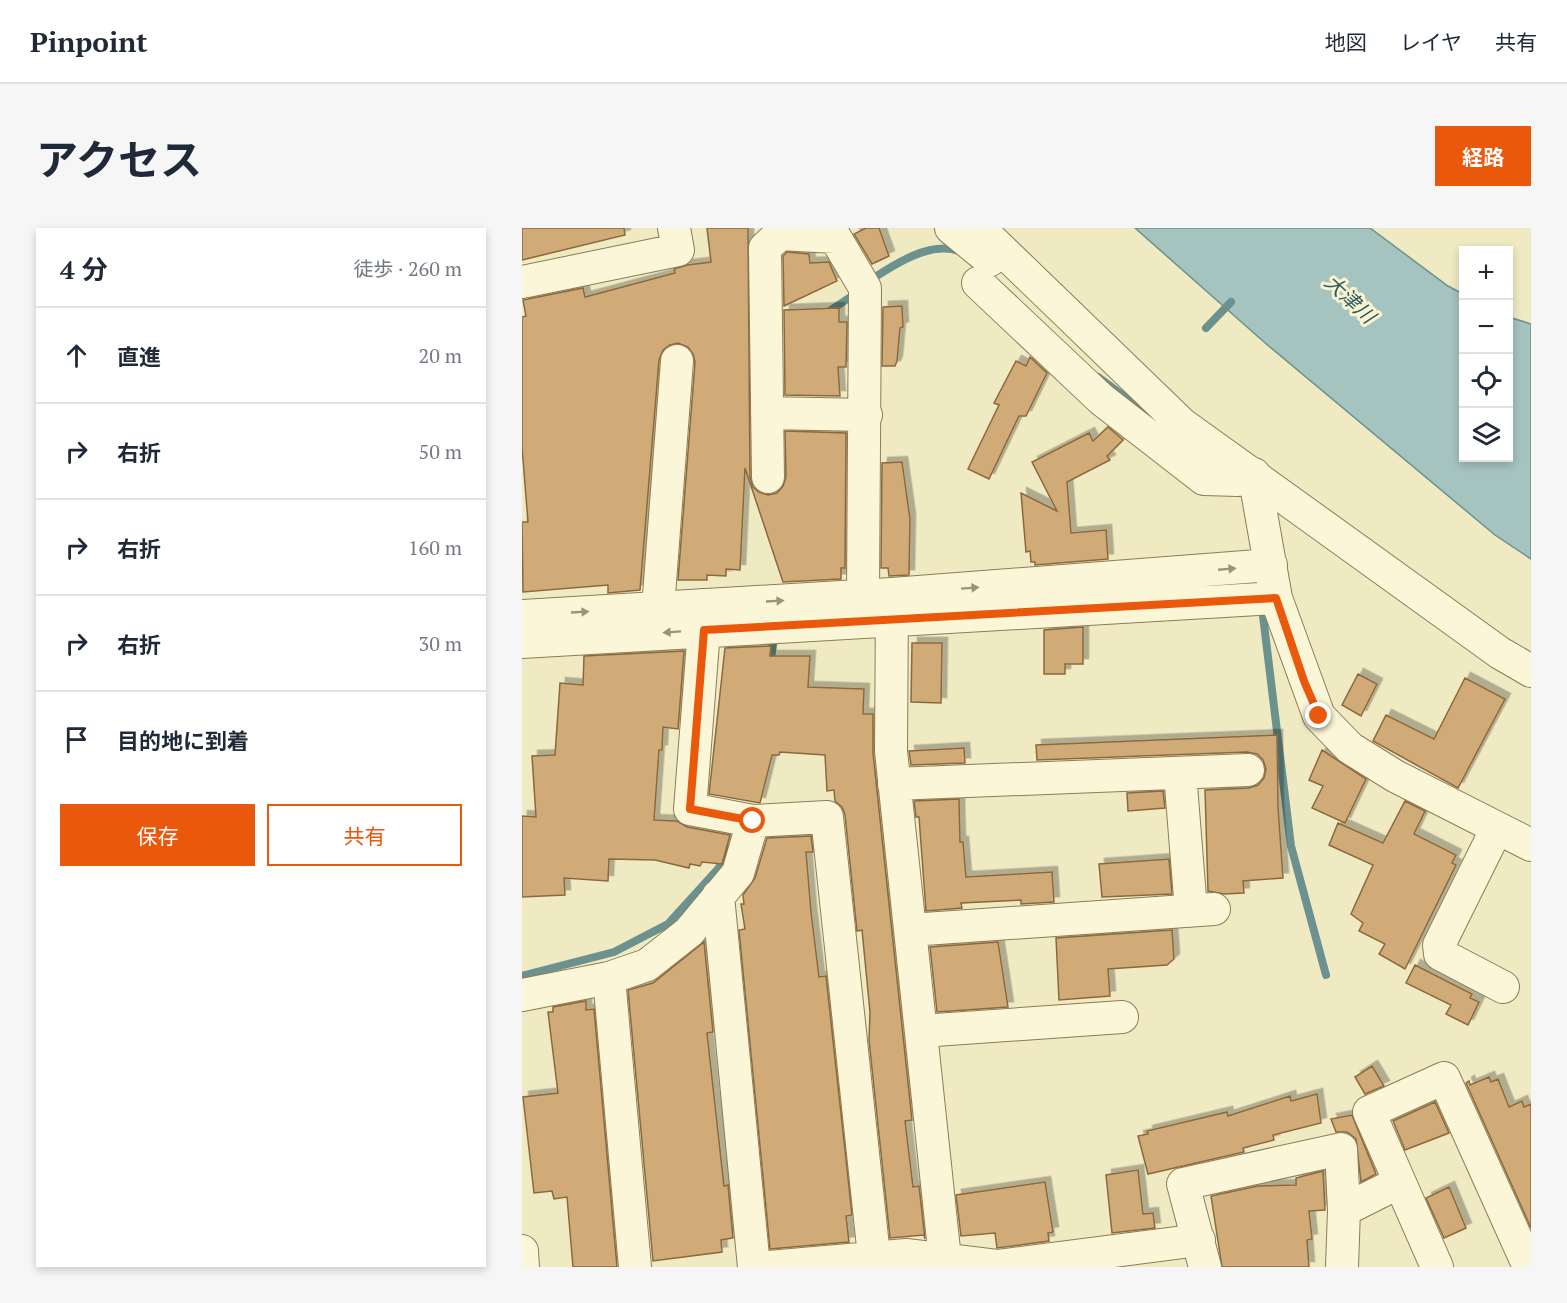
<!DOCTYPE html>
<html lang="ja">
<head>
<meta charset="utf-8">
<style>
	:root { --surface:#fff; --page:#f6f6f7; --text:#1f2937; --muted:#747a83; --line:#e0e1e3; --accent:#ea580c }
	body { margin:0; font-family:"PT Serif","Noto Sans JP",serif; background:var(--page); color:var(--text) }
	.controls { position:absolute; right:18px; top:18px; display:grid; overflow:hidden; border-radius:0px; box-shadow:0 3px 9px #0003 }
	.controls button { width:54px; height:54px; display:grid; place-items:center; padding:0; border:0; border-bottom:2px solid var(--line); background:var(--surface); color:var(--text); font:30px sans-serif }
	.stop { position:absolute; width:18px; height:18px; margin:-14px; border:4px solid #ea580c; border-radius:50%; background:#fff }
	.stop.end { background:#ea580c; border-color:#fff; box-shadow:0 2px 6px #0008 }
	.list { margin:0; padding:0; list-style:none }
	h2 { display:flex; justify-content:space-between; align-items:center; height:78px; margin:0; padding:0 24px; font-size:26px }
	h2 small { font-size:20px; font-weight:400; color:var(--muted) }
	.list li { display:grid; grid-template-columns:39px 1fr auto; gap:18px; align-items:center; box-sizing:border-box; height:96px; padding:0 24px; border-top:2px solid var(--line) }
	.list b { display:block; font-size:22px; white-space:nowrap }
	.list em { font-size:20px; font-style:normal; color:var(--muted) }
	.actions { display:flex; gap:12px; padding:18px 24px }
	.actions a { flex:1; padding:14px 0; border:2px solid var(--accent); border-radius:0px; text-align:center; font-size:21px; color:var(--accent) }
	.actions .main { background:var(--accent); color:#fff }
	.icon { flex:none; width:33px; height:33px; fill:none; stroke:currentColor; stroke-width:2; stroke-linecap:round; stroke-linejoin:round }
	.map { position:relative; flex:none; width:1009px; height:1039px; overflow:hidden; border-radius:0px }
	header { display:flex; align-items:center; gap:36px; box-sizing:border-box; height:84px; padding:0 30px; background:var(--surface); border-bottom:2px solid var(--line) }
	header strong { font-size:28px }
	nav { display:flex; gap:33px; margin-inline-start:auto; font-size:21px }
	.intro { display:flex; align-items:center; justify-content:space-between; box-sizing:border-box; height:144px; padding:0 36px }
	h1 { margin:0; font-size:42px }
	.button { padding:15px 27px; border-radius:0px; background:var(--accent); color:#fff; font-size:21px; font-weight:700 }
	main { display:flex; gap:36px; padding:0 36px }
	aside { flex:1; background:var(--surface); border-radius:0px; box-shadow:0 3px 9px #0003 }
	.map>svg:first-child { display:block }
	.water { fill:#a5c3bf; stroke:#6b928e; stroke-width:1.5 }
	.lines { fill:none; stroke-linecap:round; stroke-linejoin:round }
	.stream { stroke:#6b928e; stroke-width:8 }
	.building { fill:#d0aa77; stroke:#8c693d; stroke-width:1.5; filter:url(#shadow) }
	.minor-casing { stroke:#8c7c59; stroke-width:34 }
	.minor { stroke:#faf6d7; stroke-width:32 }
	.oneway { fill:#9a937a }
	.route { stroke:#ea580c; stroke-width:8 }
	.labels { text-anchor:middle; stroke-width:6; stroke-linejoin:round; paint-order:stroke }
	.water-label { font-size:20px; font-style:italic; fill:#2c575b; stroke:#f7f3d3 }
</style>
</head>
<body>
<header>
<strong>Pinpoint</strong>
<nav><a>地図</a><a>レイヤ</a><a>共有</a></nav>
</header>
<div class="intro"><h1>アクセス</h1><a class="button">経路</a></div>
<main>
<aside>
<h2>4 分<small>徒歩 · 260 m</small></h2>
<ul class="list">
<li><svg class="icon" aria-label="ahead" viewBox="0 0 24 24"><path d="M12 20V5M6 11l6-6 6 6"/></svg><div><b>直進</b></div><em>20 m</em></li>
<li><svg class="icon" aria-label="right" viewBox="0 0 24 24"><path d="M7 20v-9h11M14 6l5 5-5 5"/></svg><div><b>右折</b></div><em>50 m</em></li>
<li><svg class="icon" aria-label="right" viewBox="0 0 24 24"><path d="M7 20v-9h11M14 6l5 5-5 5"/></svg><div><b>右折</b></div><em>160 m</em></li>
<li><svg class="icon" aria-label="right" viewBox="0 0 24 24"><path d="M7 20v-9h11M14 6l5 5-5 5"/></svg><div><b>右折</b></div><em>30 m</em></li>
<li><svg class="icon" aria-label="arrive" viewBox="0 0 24 24"><path d="M6 21V4h12l-3 4 3 4H6"/></svg><div><b>目的地に到着</b></div></li>
</ul>
<div class="actions"><a class="main">保存</a><a>共有</a></div>
</aside>
<div class="map">
<svg width="1009" height="1039" viewBox="0 0 1009 1039">
	<defs>
		<filter id="shadow"><feDropShadow dx="5.5" dy="-5.5" stdDeviation="0" flood-color="#0004"/></filter>
	</defs>
	<rect width="100%" height="100%" fill="#f0eac3"/>
	<!-- water -->
	<path class="water" d="M613,0H848L926,58L941,66L942,230H987V89L1009,96V331L973,307L742,114Z"/>
	<g class="lines">
		<!-- stream -->
		<path class="stream" d="M350,51C373,36 408,13 437,23
			M303,86L327,70
			M684,100L709,74
			M576,149L634,192
			M741,388L769,618L804,747
			M248,438L252,409
			M0,748L92,724L146,696L196,641L209,620"/>
	</g>
	<!-- building -->
	<path class="building" d="M0,0H102L103,7L0,32Z
		M185,0H226L228,249L231,259L237,264L246,267L255,265L261,258L264,249L263,203L324,205L323,340H319V351L261,354L223,240L218,342L204,341V348L185,347V352H156L173,134L171,126L166,119L156,115L148,117L141,122L137,132L118,362L86,365V357L1,364L0,294H6L0,219V89L4,88L1,72L61,60L63,69L153,45L152,41L165,37L189,34Z
		M344,0H357L367,28L350,36L332,6Z
		M265,24L287,26L288,35L307,34L315,53L262,78L261,28Z
		M380,78L381,99L378,100L375,133L373,138H360L361,79Z
		M317,80V94H325L324,139H316L318,168L263,167L262,82Z
		M508,129L525,145L504,188H497L467,251L446,241L477,177L472,175L494,133L504,138Z
		M586,199L601,212L585,228L588,232L545,254L549,305L584,302L586,331L513,337V334H509L508,323L504,324L499,265L535,283L510,234L567,205L571,213Z
		M380,234L388,291L387,347L367,348L366,340H359L360,235Z
		M561,399V436H543V446H522V402Z
		M390,415H420L419,475L389,474Z
		M249,418L248,428H288L286,459L342,461L341,486H351V525L390,892L383,893L391,959L397,958L403,1011L402,1007L368,1010L347,812L348,784L340,702L335,703L323,587L320,579L313,573L312,562L305,563L303,527L258,524L257,527H250L238,575L187,566L203,420Z
		M162,423L156,501L141,499L140,522H137L132,592L155,593L165,599L208,607L200,636L180,634L178,638L168,636L167,640L133,632L87,631L86,653L42,650L43,667L0,669V588L14,589L10,528L33,527L38,455L61,457L62,428Z
		M836,446L855,456L839,488L820,477Z
		M943,450L983,471L936,560L851,513L864,487L912,511Z
		M755,507L756,579L761,650L721,653L722,665L702,666L686,663L683,562L727,560L736,557L742,550L744,541L741,532L735,526L725,524L515,532L514,517Z
		M442,520L443,535L389,537L387,523Z
		M800,522L844,551L823,595L790,580L801,558L787,552Z
		M641,563L643,580L606,583L605,565Z
		M437,571L438,614H441L444,649L530,644L532,674L499,676V672L439,675L440,680L404,683L397,589H394L392,573Z
		M883,573L903,583L892,606L934,627L930,635L934,637L883,741L857,726L863,716L837,703L841,695L829,686L851,637L807,617L816,595L861,615Z
		M289,608L291,624H284L289,684L297,749L304,748L330,987L324,988L327,1014L248,1021L217,702L223,701L219,676H222L221,667L233,650L245,610Z
		M647,631L650,666L580,669L577,636Z
		M650,702L652,731L645,737L586,741L588,768L537,772L534,710Z
		M182,714L191,804L185,805L202,958L206,957L211,1010L199,1012L200,1024L131,1033L106,762L131,755Z
		M476,714L486,779L415,784L408,719Z
		M893,737L950,766L948,770L957,774L946,797L924,786L929,777L884,755Z
		M64,773V782L72,781L95,1039H51L45,969L32,971L30,963L12,965L1,869L36,865L26,784H31V779Z
		M850,838L862,858L843,866L833,849Z
		M967,849L969,854L976,851L987,879L1000,873L1002,879L1009,876V1000L944,855L947,853L948,857Z
		M795,866L799,895L751,907L752,912L721,920L722,924L626,946L616,908L626,906L625,903L705,884L706,888L768,868L769,873Z
		M913,874L927,905L883,922L871,893Z
		M830,887L854,946L839,954L834,911L825,904H814L809,891Z
		M616,942L621,986L631,985L633,1000L590,1005L584,947Z
		M801,943L803,982L787,983L790,1011L785,1012L787,1039H700L689,968L736,958L774,957V950Z
		M523,954L531,1004L526,1005L527,1013L475,1020L473,1005L439,1008L434,967Z
		M927,959L944,1000L922,1010L904,970Z"/>
	<g class="lines">
		<defs>
			<path id="minor" d="M429,0L468,32
				M457,0L660,196L978,425L1009,443
				M0,54L156,22L152,0
				M456,55L579,171L682,251L716,252L732,246L754,370L797,488L828,520L873,548L1009,617
				M245,185L344,187
				M246,249L243,20L258,6L313,9L343,60L341,368
				M370,372L369,523L423,1031
				M180,377L182,402L168,581L231,593L305,589L352,1028
				M136,380L155,133
				M0,388L370,366L749,337
				M0,414L754,370
				M658,545L669,682
				M372,556L726,542
				M975,600L917,717L918,726L981,759
				M196,668L232,1039
				M388,702L692,681
				M87,750L113,1039
				M0,767L87,750L125,737L167,704L216,645L231,593
				M399,803L600,789
				M822,982L876,955
				M0,1023L1,1039
				M247,1039L384,1027L475,1038L677,1012
				M683,1039L661,956L819,921L822,982L820,1039
				M915,1039L847,884L922,850L1007,1039"/>
		</defs>
		<!-- minor casing -->
		<use href="#minor" class="minor-casing"/>
		<!-- minor -->
		<use href="#minor" class="minor"/>
	</g>
	<!-- one-way arrows -->
	<defs><path id="oneway-solid" d="M-6-.8H1V-3.2L6.5 0L1 3.2V.8H-6Z" transform="scale(1.5)"/></defs>
	<g class="oneway">
		<use href="#oneway-solid" transform="translate(705 341) rotate(-5)"/>
		<use href="#oneway-solid" transform="translate(448 360) rotate(-4)"/>
		<use href="#oneway-solid" transform="translate(253 373) rotate(-3)"/>
		<use href="#oneway-solid" transform="translate(58 384) rotate(-3)"/>
		<use href="#oneway-solid" transform="translate(150 404) rotate(176)"/>
	</g>
	<g class="lines">
		<!-- route -->
		<path class="route" d="M231,593L168,581L182,402L754,370L782,453L797,488"/>
	</g>
	<g class="labels">
		<!-- water labels -->
		<g class="water-label">
			<text transform="translate(828 71) rotate(43)" y="7">大津川</text>
		</g>
	</g>
</svg>
<div class="controls">
<button>+</button>
<button>−</button>
<button><svg class="icon" aria-label="locate" viewBox="0 0 24 24"><circle cx="12" cy="12" r="6"/><path d="M12 2v4M12 18v4M2 12h4M18 12h4"/></svg></button>
<button><svg class="icon" aria-label="layers" viewBox="0 0 24 24"><path d="M12 4l9 5-9 5-9-5zM3 14l9 5 9-5"/></svg></button>
</div>
<div class="stop" style="left:231px;top:593px"></div>
<div class="stop end" style="left:797px;top:488px"></div>
</div>
</main>
</body>
</html>
